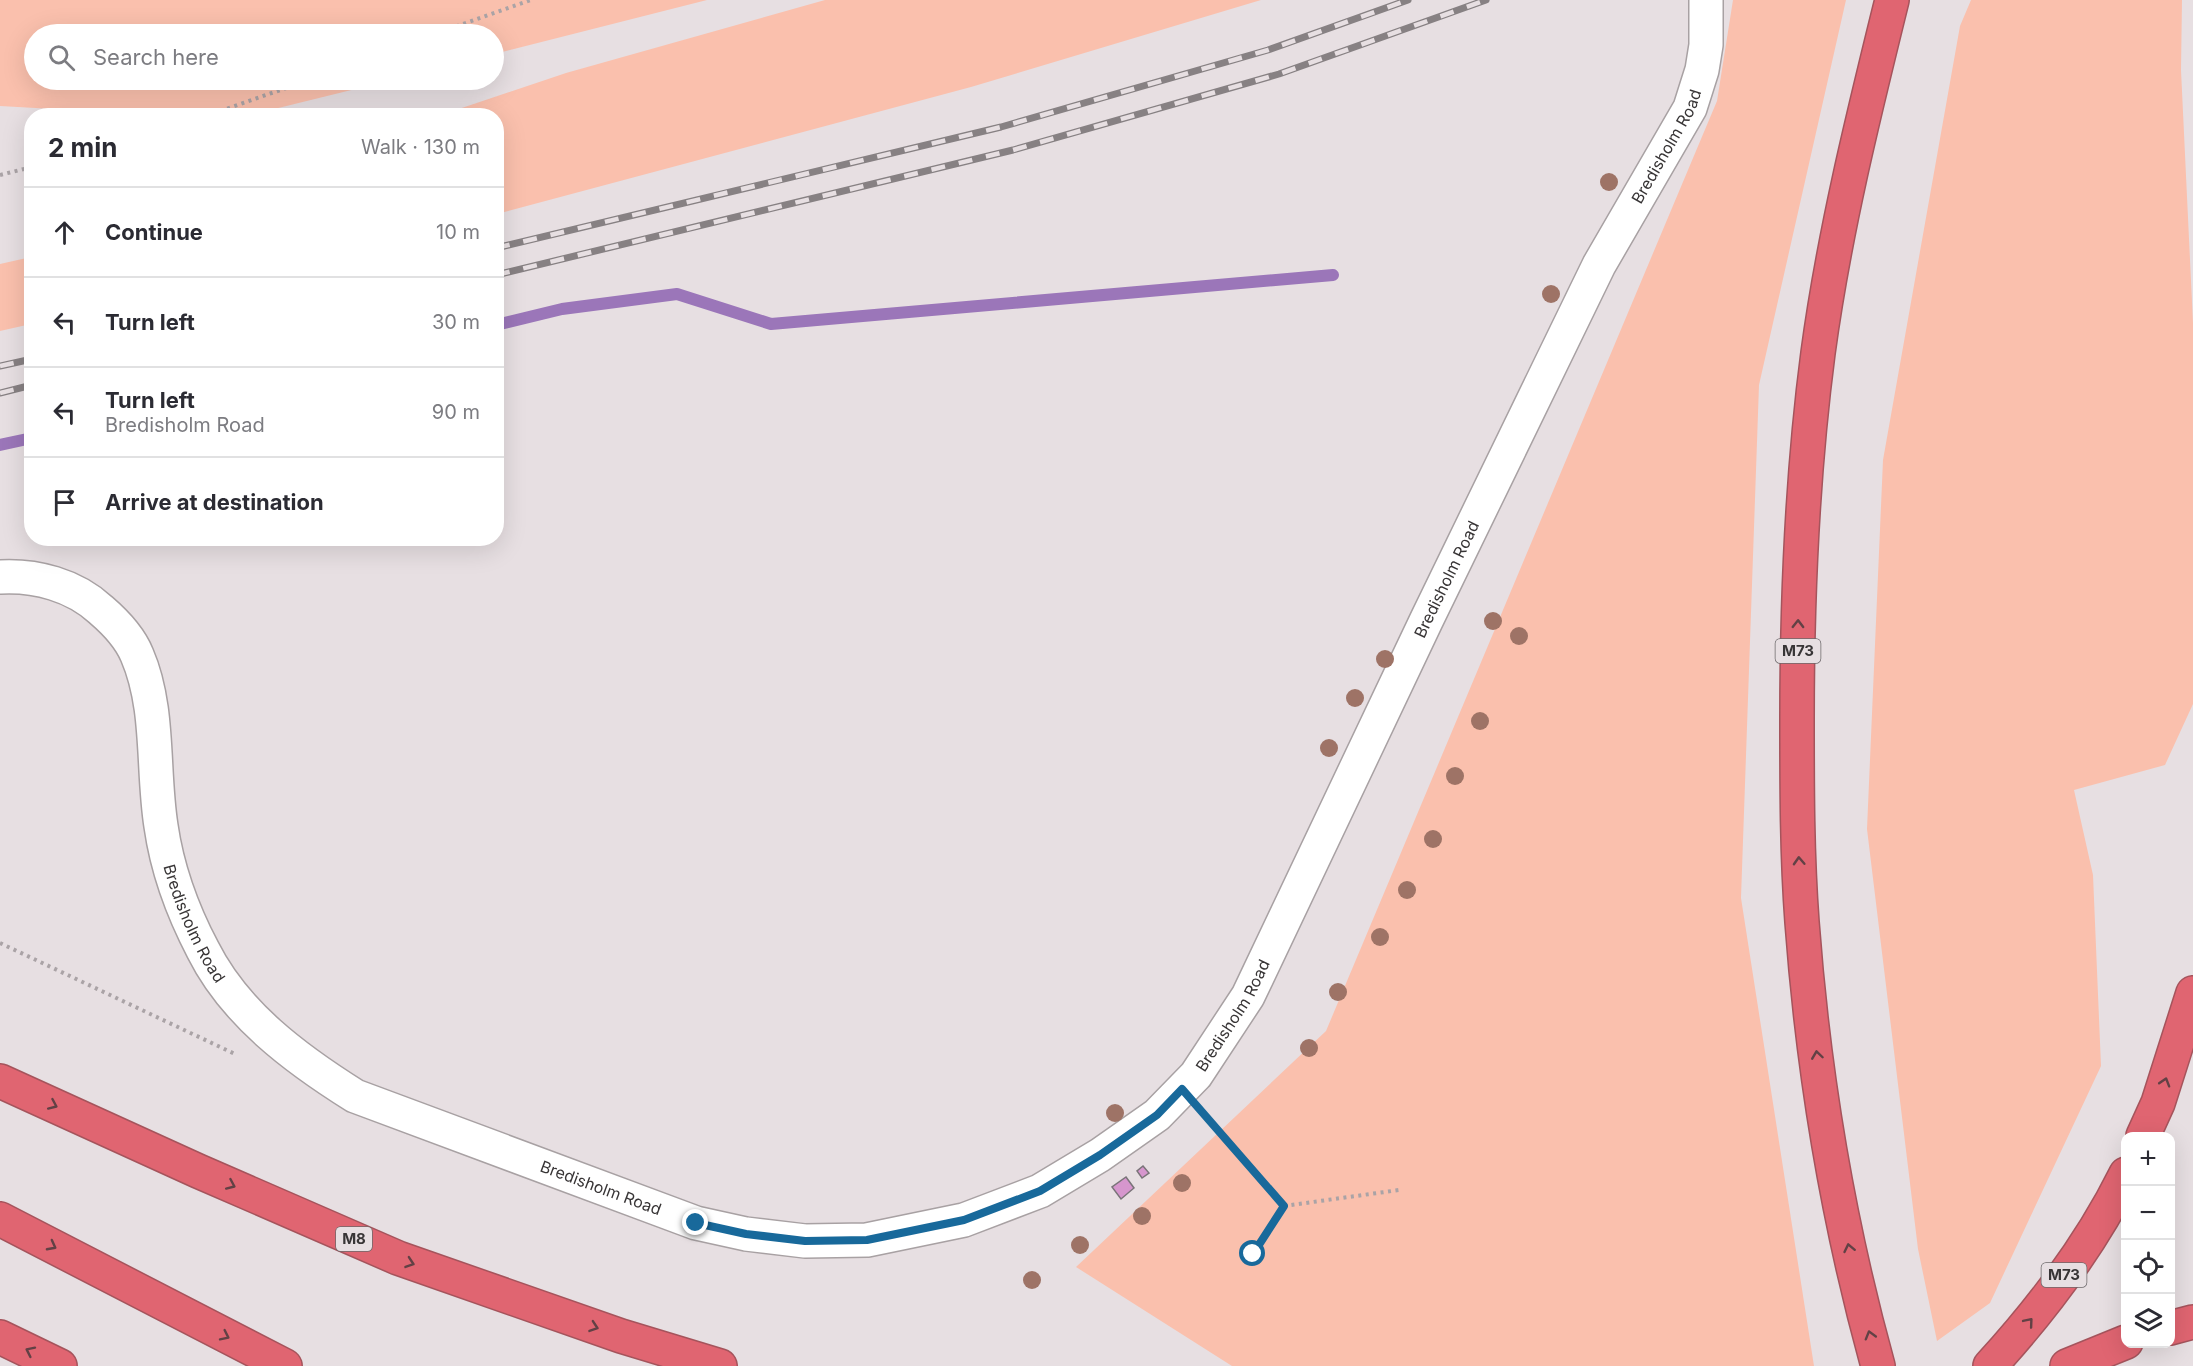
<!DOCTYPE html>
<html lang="en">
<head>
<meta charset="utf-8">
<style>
	:root { --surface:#fff; --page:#f2f2f3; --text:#2b2b33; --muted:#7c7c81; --line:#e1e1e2 }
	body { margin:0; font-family:Inter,sans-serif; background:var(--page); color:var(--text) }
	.controls { position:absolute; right:18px; bottom:18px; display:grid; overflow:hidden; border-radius:12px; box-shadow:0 6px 24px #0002 }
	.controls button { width:54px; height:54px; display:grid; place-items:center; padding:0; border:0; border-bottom:2px solid var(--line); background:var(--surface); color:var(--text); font:30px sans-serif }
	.stop { position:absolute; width:18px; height:18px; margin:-14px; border:4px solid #18699b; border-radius:50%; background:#fff }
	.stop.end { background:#18699b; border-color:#fff; box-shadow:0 2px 6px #0008 }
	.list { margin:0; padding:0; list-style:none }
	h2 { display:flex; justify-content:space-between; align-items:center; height:78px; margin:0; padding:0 24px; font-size:26px }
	h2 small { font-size:20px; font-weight:400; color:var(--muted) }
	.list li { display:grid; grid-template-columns:39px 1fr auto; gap:18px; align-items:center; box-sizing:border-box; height:90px; padding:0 24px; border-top:2px solid var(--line) }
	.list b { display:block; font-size:22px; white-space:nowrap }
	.list p { margin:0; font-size:20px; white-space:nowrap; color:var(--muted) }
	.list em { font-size:20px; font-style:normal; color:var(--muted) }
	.icon { flex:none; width:33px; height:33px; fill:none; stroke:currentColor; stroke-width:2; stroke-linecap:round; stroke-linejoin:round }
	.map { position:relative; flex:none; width:2193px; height:1366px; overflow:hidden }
	.search { position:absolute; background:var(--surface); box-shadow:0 6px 24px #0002; left:24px; top:24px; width:480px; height:66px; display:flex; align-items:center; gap:15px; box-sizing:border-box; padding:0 21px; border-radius:33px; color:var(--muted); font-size:22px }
	.panel { position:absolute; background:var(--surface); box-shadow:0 6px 24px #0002; left:24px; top:108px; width:480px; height:438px; border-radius:24px }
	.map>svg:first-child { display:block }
	.green { fill:#fac0ad }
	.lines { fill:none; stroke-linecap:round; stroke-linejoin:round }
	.stream { stroke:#9b76b9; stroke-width:12 }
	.building { fill:#d696cd; stroke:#7a7479; stroke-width:1.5 }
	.street-casing { stroke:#a8a1a3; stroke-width:36 }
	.highway-casing { stroke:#a5545c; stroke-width:36 }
	.path { stroke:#aaa3a6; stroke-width:4; stroke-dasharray:3 4.5; stroke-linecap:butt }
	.street { stroke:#fff; stroke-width:33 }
	.highway { stroke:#e06571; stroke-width:33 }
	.rail-casing { stroke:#878183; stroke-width:7 }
	.rail { stroke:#e7dfe2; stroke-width:4.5; stroke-dasharray:14; stroke-linecap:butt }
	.tree { fill:#9e7366 }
	.oneway { stroke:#624145 }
	.route { stroke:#18699b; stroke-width:8 }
	.labels { text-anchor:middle; stroke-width:6; stroke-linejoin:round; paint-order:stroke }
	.shield { fill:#e7dfe2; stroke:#6c686a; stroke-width:1.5 }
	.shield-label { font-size:15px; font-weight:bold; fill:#383536 }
	.street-label { font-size:16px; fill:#383536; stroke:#e7dfe2 }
</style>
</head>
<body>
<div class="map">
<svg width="2193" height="1366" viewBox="0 0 2193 1366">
	<rect width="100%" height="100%" fill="#e7dfe2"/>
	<!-- green -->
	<path class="green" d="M0,0H707L494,54V34H34V80H392L250,115H159L0,106Z
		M825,0H1261L971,87L497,214L496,116L441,115L566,73Z
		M1733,0H1846L1759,385L1741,898L1814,1366H1232L1076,1267L1326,1031L1717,101Z
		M1971,0H2182L2181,70L2193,323V704L2165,765L2074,790L2093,875L2101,1066L1990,1303L1937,1341L1918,1249L1867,829L1883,460L1960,26Z
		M31,257V324L0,331V264Z"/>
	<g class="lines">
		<!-- stream -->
		<path class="stream" d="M496,325L562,309L677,294L771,324L1333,275
			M0,445L32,438"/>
	</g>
	<!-- building -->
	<path class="building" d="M1143,1166L1149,1173L1142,1178L1137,1171Z
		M1126,1177L1134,1188L1121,1199L1112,1187Z"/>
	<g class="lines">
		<defs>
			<g id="street">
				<path id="s1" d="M0,577C36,575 74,585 101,610C115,622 130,638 137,655C160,708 152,770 161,826C167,868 183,912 203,950C235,1014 296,1059 355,1096L696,1223L746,1234L805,1241L867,1240L964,1220L1040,1191L1100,1155L1157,1115L1196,1075L1248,996L1426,621L1599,265L1690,108L1702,70L1706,45V0"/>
			</g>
			<path id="highway" d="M0,1081L198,1171L398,1258L621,1336L720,1366
				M2143,1136L2158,1103L2193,993
				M0,1219L285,1366
				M2170,1328L2193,1322
				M0,1337L60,1366
				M1878,1366C1838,1222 1813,1071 1802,922C1797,855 1797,788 1797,720C1797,598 1802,475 1818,353C1834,234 1863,117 1892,0
				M1990,1366C2043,1308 2091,1245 2126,1174
				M2067,1366L2126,1342"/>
		</defs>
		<!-- street casing -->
		<use href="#street" class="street-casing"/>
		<!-- highway casing -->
		<use href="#highway" class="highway-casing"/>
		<!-- path -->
		<path class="path" d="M435,34L531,0
			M206,116L309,80
			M0,175L32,167
			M0,943L235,1054
			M1206,1117L1284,1206L1253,1254
			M1284,1206L1399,1190"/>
		<!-- street -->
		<use href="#street" class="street"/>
		<!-- highway -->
		<use href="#highway" class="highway"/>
		<defs>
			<path id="rail" d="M496,248L1001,127L1268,50L1408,0
				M496,275L1013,150L1279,74L1486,0
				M0,366L32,359
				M0,393L32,385"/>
		</defs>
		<!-- rail casing -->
		<use href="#rail" class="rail-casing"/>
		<!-- rail -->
		<use href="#rail" class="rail"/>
	</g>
	<!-- trees -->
	<g class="tree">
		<circle cx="1609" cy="182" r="9"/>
		<circle cx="1551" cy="294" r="9"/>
		<circle cx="1493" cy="621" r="9"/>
		<circle cx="1519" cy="636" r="9"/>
		<circle cx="1385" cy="659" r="9"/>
		<circle cx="1355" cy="698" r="9"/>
		<circle cx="1480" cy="721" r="9"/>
		<circle cx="1329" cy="748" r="9"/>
		<circle cx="1455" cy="776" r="9"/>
		<circle cx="1433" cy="839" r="9"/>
		<circle cx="1407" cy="890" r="9"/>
		<circle cx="1380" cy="937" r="9"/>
		<circle cx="1338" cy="992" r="9"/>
		<circle cx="1309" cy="1048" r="9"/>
		<circle cx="1115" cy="1113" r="9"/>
		<circle cx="1182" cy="1183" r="9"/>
		<circle cx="1142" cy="1216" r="9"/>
		<circle cx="1080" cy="1245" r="9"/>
		<circle cx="1032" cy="1280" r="9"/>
	</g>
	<!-- one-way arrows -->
	<defs><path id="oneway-chevron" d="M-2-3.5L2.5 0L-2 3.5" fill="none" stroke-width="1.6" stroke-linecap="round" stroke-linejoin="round" transform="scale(1.5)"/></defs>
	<g class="oneway">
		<use href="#oneway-chevron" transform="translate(1798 624) rotate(-89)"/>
		<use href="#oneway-chevron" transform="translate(1799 861) rotate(-93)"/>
		<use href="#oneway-chevron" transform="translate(1817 1055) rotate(-98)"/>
		<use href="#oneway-chevron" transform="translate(2165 1082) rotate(-73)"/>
		<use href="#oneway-chevron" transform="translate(53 1105) rotate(24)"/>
		<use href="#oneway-chevron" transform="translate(231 1185) rotate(24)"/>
		<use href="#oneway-chevron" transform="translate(52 1246) rotate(28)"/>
		<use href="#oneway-chevron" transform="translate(1849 1248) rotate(-102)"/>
		<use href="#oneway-chevron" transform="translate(410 1263) rotate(19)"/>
		<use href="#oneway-chevron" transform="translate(2029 1322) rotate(-50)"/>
		<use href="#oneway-chevron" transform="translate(594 1327) rotate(19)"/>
		<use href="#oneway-chevron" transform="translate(1870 1335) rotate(-106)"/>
		<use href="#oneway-chevron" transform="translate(225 1336) rotate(26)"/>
		<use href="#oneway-chevron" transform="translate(30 1351) rotate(-154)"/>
	</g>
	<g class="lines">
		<!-- route -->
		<path class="route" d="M696,1223L746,1234L805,1241L867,1240L964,1220L1040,1191L1100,1155L1157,1115L1182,1089L1284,1206L1253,1254"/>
	</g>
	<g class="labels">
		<!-- shield labels -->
		<g class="shield">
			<rect x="1775.5" y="639" width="45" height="24" rx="4.5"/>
			<rect x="336" y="1227" width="36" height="24" rx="4.5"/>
			<rect x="2041.5" y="1263" width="45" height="24" rx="4.5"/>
		</g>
		<g class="shield-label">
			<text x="1798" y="656">M73</text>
			<text x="354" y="1244">M8</text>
			<text x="2064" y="1280">M73</text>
		</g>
		<!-- street labels -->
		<g class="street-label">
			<text dy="6" stroke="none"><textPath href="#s1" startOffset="2640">Bredisholm Road</textPath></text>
			<text dy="6" stroke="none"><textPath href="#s1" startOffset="2154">Bredisholm Road</textPath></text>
			<text dy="6" stroke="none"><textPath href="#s1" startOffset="444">Bredisholm Road</textPath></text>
			<text dy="6" stroke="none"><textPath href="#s1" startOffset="1668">Bredisholm Road</textPath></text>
			<text dy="6" stroke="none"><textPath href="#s1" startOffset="948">Bredisholm Road</textPath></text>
		</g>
	</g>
</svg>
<div class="controls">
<button>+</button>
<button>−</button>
<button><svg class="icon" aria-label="locate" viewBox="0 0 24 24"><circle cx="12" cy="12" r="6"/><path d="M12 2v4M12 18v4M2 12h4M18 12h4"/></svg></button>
<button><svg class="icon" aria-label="layers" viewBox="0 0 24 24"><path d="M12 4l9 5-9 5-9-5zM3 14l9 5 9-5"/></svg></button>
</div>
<div class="stop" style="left:1253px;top:1254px"></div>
<div class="stop end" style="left:696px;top:1223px"></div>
<div class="search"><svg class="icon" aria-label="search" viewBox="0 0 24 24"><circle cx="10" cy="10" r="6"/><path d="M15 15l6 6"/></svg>Search here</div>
<section class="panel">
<h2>2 min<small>Walk · 130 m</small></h2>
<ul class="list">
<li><svg class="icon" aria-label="ahead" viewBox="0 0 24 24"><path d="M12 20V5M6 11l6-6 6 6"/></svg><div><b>Continue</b></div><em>10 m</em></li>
<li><svg class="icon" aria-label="left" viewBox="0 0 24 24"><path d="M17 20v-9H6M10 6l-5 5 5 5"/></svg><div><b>Turn left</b></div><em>30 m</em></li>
<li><svg class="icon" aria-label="left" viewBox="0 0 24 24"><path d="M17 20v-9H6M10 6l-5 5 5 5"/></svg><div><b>Turn left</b><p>Bredisholm Road</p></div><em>90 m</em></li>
<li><svg class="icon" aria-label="arrive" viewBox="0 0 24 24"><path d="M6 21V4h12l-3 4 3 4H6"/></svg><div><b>Arrive at destination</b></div></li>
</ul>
</section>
</div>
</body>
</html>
